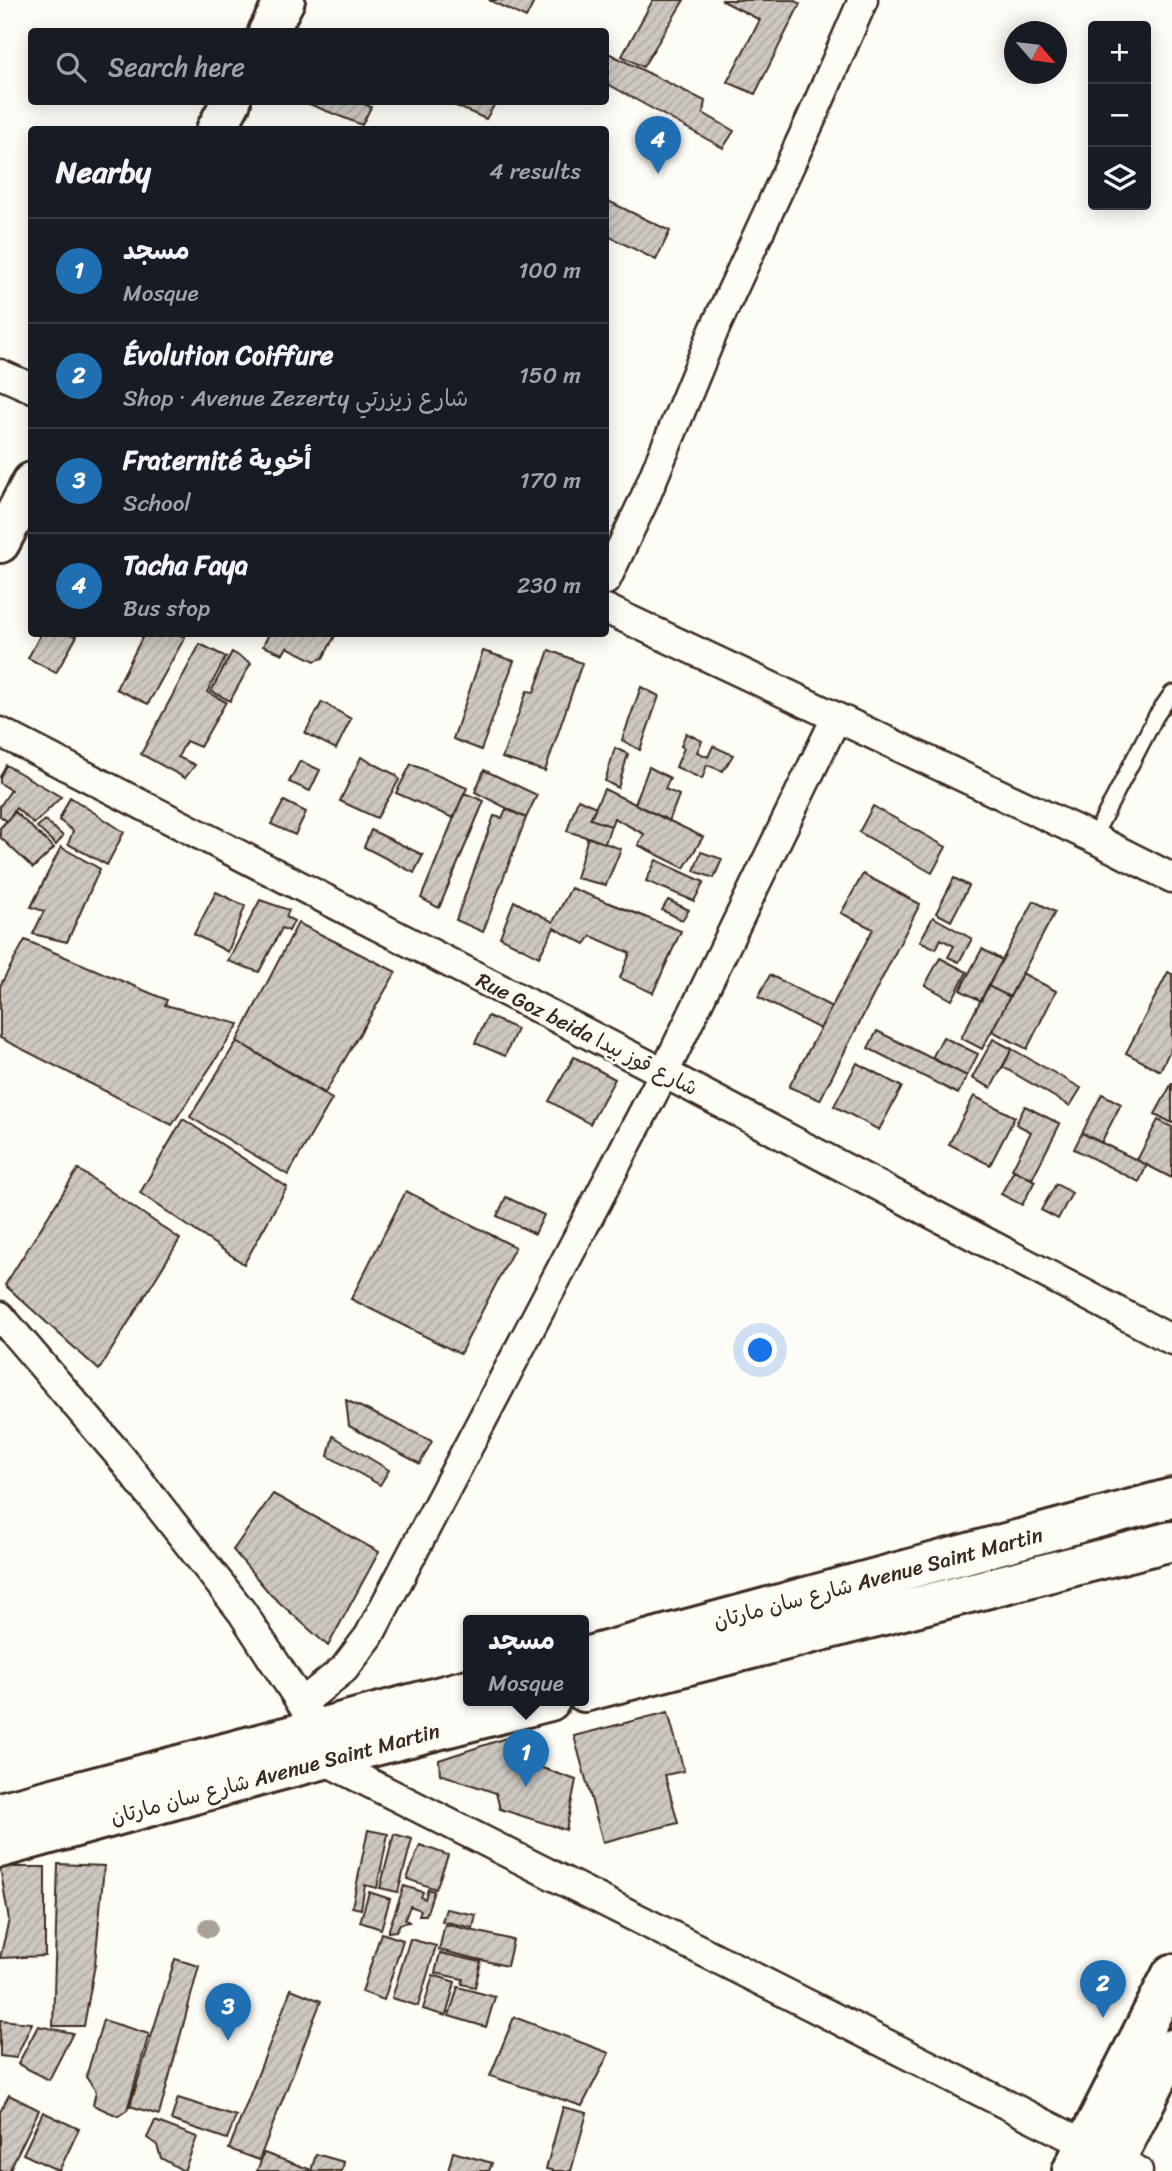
<!DOCTYPE html>
<html lang="en">
<head>
<meta charset="utf-8">
<style>
	:root { --surface:#171b24; --page:#242831; --text:#f1f3f6; --muted:#9ea1a6; --line:#363941; --accent:#1f6fb2 }
	body { margin:0; font-family:Sriracha,"Playpen Sans Arabic",sans-serif; background:var(--page); color:var(--text) }
	.controls { position:absolute; right:21px; top:21px; display:grid; overflow:hidden; border-radius:7px; box-shadow:0 4px 18px #0003 }
	.controls button { width:63px; height:63px; display:grid; place-items:center; padding:0; border:0; border-bottom:2px solid var(--line); background:var(--surface); color:var(--text); font:35px sans-serif }
	.compass { position:absolute; left:1004px; top:21px; width:63px; height:63px; border-radius:50%; background:var(--surface); box-shadow:0 4px 18px #0003; rotate:118deg }
	.you { position:absolute; left:761px; top:1351px; width:24px; height:24px; margin:-18px; border:5px solid #fff; border-radius:50%; background:#1a73e8; box-shadow:0 0 0 10px #1a73e833 }
	.badge { display:grid; place-items:center; width:46px; height:46px; border-radius:50%; background:var(--accent); color:#fff; font-size:23px; font-weight:700 }
	.pin { position:absolute; translate:-50% -58px; filter:drop-shadow(0 2px 4px #0008) }
	.pin::after { content:''; position:absolute; top:37px; width:24px; height:21px; background:inherit; clip-path:polygon(0 0,100% 0,50% 100%) }
	.popup { position:absolute; left:463px; top:1615px; width:126px; height:91px; box-sizing:border-box; display:grid; place-content:center; border-radius:7px; background:var(--surface); filter:drop-shadow(0 2px 5px #0005); font-size:23px; white-space:nowrap; color:var(--muted) }
	.popup b { font-size:26px; color:var(--text) }
	.popup::after { content:''; position:absolute; left:50%; top:100%; margin-left:-14px; border:14px solid transparent; border-top-color:var(--surface) }
	.list { margin:0; padding:0; list-style:none }
	h2 { display:flex; justify-content:space-between; align-items:center; height:91px; margin:0; padding:0 28px; font-size:30px }
	h2 small { font-size:23px; font-weight:400; color:var(--muted) }
	.list li { display:grid; grid-template-columns:46px 1fr auto; gap:21px; align-items:center; box-sizing:border-box; height:105px; padding:0 28px; border-top:2px solid var(--line) }
	.list b { display:block; font-size:26px; white-space:nowrap }
	.list p { margin:0; font-size:23px; white-space:nowrap; color:var(--muted) }
	.list em { font-size:23px; font-style:normal; color:var(--muted) }
	.icon { flex:none; width:38px; height:38px; fill:none; stroke:currentColor; stroke-width:2; stroke-linecap:round; stroke-linejoin:round }
	.map { position:relative; flex:none; width:1172px; height:2171px; overflow:hidden }
	.search { position:absolute; background:var(--surface); box-shadow:0 4px 18px #0003; left:28px; top:28px; width:581px; height:77px; display:flex; align-items:center; gap:18px; box-sizing:border-box; padding:0 24px; border-radius:7px; color:var(--muted); font-size:26px }
	.panel { position:absolute; background:var(--surface); box-shadow:0 4px 18px #0003; left:28px; top:126px; width:581px; height:511px; border-radius:7px }
	.map>svg:first-child { display:block }
	.building { fill:url(#building-hatch); stroke:#3b2a1e; stroke-width:2 }
	.lines { fill:none; stroke-linecap:round; stroke-linejoin:round }
	.lane-casing { stroke:#3b2a1e; stroke-width:19 }
	.street-casing { stroke:#3b2a1e; stroke-width:33 }
	.secondary-casing { stroke:#3b2a1e; stroke-width:44 }
	.lane { stroke:#fdfcf7; stroke-width:14 }
	.street { stroke:#fdfcf7; stroke-width:28 }
	.secondary { stroke:#fdfcf7; stroke-width:38 }
	.tree { fill:#a9a199 }
	.labels { text-anchor:middle; stroke-width:6; stroke-linejoin:round; paint-order:stroke }
	.street-label { font-size:21px; fill:#3b2a1e; stroke:#fdfcf7 }
</style>
</head>
<body>
<div class="map">
<svg width="1172" height="2171" viewBox="0 0 1172 2171">
	<defs>
		<pattern id="building-hatch" width="6" height="6" patternUnits="userSpaceOnUse" patternTransform="scale(1.75)"><rect width="6" height="6" fill="#cdc8c2"/><path d="M-1 1l2-2M0 6l6-6M5 7l2-2" fill="none" stroke="#b1aca6"/></pattern>
	</defs>
	<rect width="100%" height="100%" fill="#fdfcf7"/>
	<filter id="ink" filterUnits="userSpaceOnUse"><feTurbulence type="fractalNoise" baseFrequency=".0143" numOctaves="2"/><feDisplacementMap in="SourceGraphic" scale="14" xChannelSelector="R" yChannelSelector="G"/><feConvolveMatrix kernelMatrix="1 2 1 2 8 2 1 2 1" color-interpolation-filters="sRGB"/></filter>
	<g filter="url(#ink)">
		<!-- building -->
		<path class="building" d="M489,0H535L526,18Z
			M653,0H684L643,67L622,56Z
			M721,0H793L800,4L755,94L727,82L760,20Z
			M606,52L705,101L703,113L734,131L723,148L606,83Z
			M304,102H360L371,107L362,125Z
			M447,102H496L486,119Z
			M606,200L670,231L656,260L606,235Z
			M41,634H70L77,636L56,673L28,658Z
			M144,634H178L185,637L148,704L116,689Z
			M269,634H336L323,658L315,661L287,647L283,654L263,646Z
			M200,644L226,657L207,692L226,702L200,747L186,741L178,757L195,765L185,778L141,754Z
			M549,650L582,663L545,771L502,758L527,691L534,692Z
			M483,651L514,661L481,750L453,739Z
			M232,652L251,663L230,701L211,691Z
			M641,687L659,696L640,750L622,740Z
			M322,702L351,719L336,749L305,733Z
			M686,733L702,741L697,752L708,757L713,746L733,755L723,771L707,765L702,779L676,767L684,748L681,746Z
			M615,748L628,754L618,788L605,781Z
			M361,757L396,775L399,780L377,818L340,801Z
			M300,761L320,770L310,791L289,782Z
			M411,764L467,788L453,818L396,793Z
			M6,765L61,797L34,824L16,808L7,821L0,816V806L11,790L0,783V777Z
			M649,767L670,778L665,789L679,795L669,821L635,804Z
			M484,770L537,795L526,818L475,792Z
			M604,789L703,837L684,868L638,845L644,834L614,818L611,826L590,819Z
			M464,793L484,801L439,908L421,898Z
			M70,797L124,832L107,865L68,844L73,831L59,820Z
			M578,799L596,807L590,819L611,826L605,843L567,831Z
			M284,801L306,812L295,835L271,824Z
			M873,806L946,847L932,873L859,832Z
			M506,809L526,818L483,932L456,920L494,816L502,818Z
			M15,812L54,848L33,868L0,837V828Z
			M45,820L63,836L56,845L37,827Z
			M371,830L423,855L414,873L364,847Z
			M588,837L621,849L606,885L576,878Z
			M61,847L100,869L67,942L33,934L44,911L31,907Z
			M701,852L722,859L714,878L694,871Z
			M656,860L704,882L694,901L646,881Z
			M863,874L920,904L820,1100L789,1087L873,929L841,913Z
			M954,878L969,886L951,921L936,913Z
			M571,888L681,931L653,993L620,978L630,953L591,936L585,944L554,928L539,957L500,937L514,901L553,922Z
			M216,892L245,906L228,952L194,934Z
			M260,900L289,910L286,917L294,921L289,931L282,928L259,972L228,961Z
			M668,900L689,910L682,920L662,910Z
			M1034,901L1055,912L1010,997L988,986Z
			M933,917L972,939L959,962L948,957L954,946L941,939L936,949L920,941Z
			M298,923L396,972L325,1093L237,1041Z
			M25,940L167,1000L165,1005L239,1024L172,1125L0,1038V986Z
			M982,949L1002,960L981,1001L960,990Z
			M940,958L967,972L952,1000L925,985Z
			M1168,972L1172,974V1046L1160,1071L1126,1053Z
			M1022,973L1056,991L1027,1049L992,1031Z
			M770,975L832,1007L820,1029L758,997Z
			M988,986L1010,997L982,1049L961,1038Z
			M488,1016L517,1029L505,1056L475,1043Z
			M877,1031L967,1076L958,1094L868,1048Z
			M943,1037L978,1054L967,1076L932,1058Z
			M993,1039L1012,1049L991,1088L972,1078Z
			M237,1041L332,1099L288,1175L190,1117Z
			M1012,1049L1081,1088L1070,1106L1003,1067Z
			M574,1057L615,1079L590,1124L549,1101Z
			M857,1063L902,1087L879,1130L834,1106Z
			M1172,1083V1123L1155,1114Z
			M1102,1094L1121,1104L1101,1143L1082,1133Z
			M974,1096L1015,1117L990,1165L949,1144Z
			M1025,1106L1060,1124L1032,1179L1012,1169L1031,1132L1016,1124Z
			M183,1119L287,1187L244,1264L140,1193Z
			M1158,1120L1172,1127V1178L1137,1160Z
			M1082,1133L1147,1165L1139,1182L1074,1149Z
			M78,1169L180,1239L99,1370L5,1285Z
			M1014,1170L1035,1181L1022,1205L1001,1194Z
			M1056,1184L1072,1193L1058,1219L1041,1210Z
			M406,1191L515,1247L460,1354L351,1299Z
			M506,1197L544,1215L535,1234L497,1216Z
			M346,1400L432,1441L420,1464L349,1426Z
			M333,1436L389,1470L380,1485L328,1456Z
			M273,1494L379,1552L328,1646L271,1595L233,1550Z
			M668,1712L684,1771L665,1775L678,1823L603,1842L574,1736Z
			M509,1737L511,1757L576,1780L566,1830L500,1809L496,1793L440,1774L439,1760Z
			M368,1830L388,1834L377,1888L365,1885L361,1909L352,1907Z
			M394,1834L412,1839L398,1892L380,1888Z
			M420,1845L448,1855L436,1889L407,1879Z
			M58,1864L104,1866L95,1964L84,2026H53Z
			M0,1867H45V1956L0,1958L9,1920Z
			M404,1886L423,1892L421,1897L425,1899L428,1889L434,1891L426,1915H419L421,1910L410,1906L405,1919L409,1922L400,1924L396,1931L388,1932Z
			M369,1892L390,1899L381,1929L360,1922Z
			M446,1909L476,1915L473,1928L442,1921Z
			M445,1924L513,1940L507,1966L439,1950Z
			M381,1933L403,1940L384,2000L362,1992Z
			M410,1939L436,1946L418,2006L392,1998Z
			M440,1953L481,1962L475,1987L462,1984L463,1979L435,1973Z
			M175,1959L199,1966L159,2115L130,2106Z
			M433,1975L455,1982L446,2016L423,2009Z
			M458,1987L495,1997L486,2027L449,2016Z
			M291,1989L321,2001L259,2160L229,2149Z
			M514,2017L609,2053L582,2106L490,2076Z
			M0,2020L32,2023L16,2058L0,2056Z
			M103,2020L149,2034L127,2110L118,2116L93,2105L96,2091L86,2077Z
			M38,2026L73,2033L49,2080L18,2064Z
			M9,2095L39,2110L9,2171H0V2112Z
			M178,2098L236,2116L227,2139L171,2120Z
			M563,2107L587,2113L571,2171H555L546,2169Z
			M43,2112L79,2129L59,2171L23,2154Z
			M155,2121L197,2137L184,2171L161,2158L157,2145L147,2138Z
			M453,2152L492,2163L489,2171H448Z
			M264,2153L309,2169V2171H257Z
			M316,2154L344,2162L342,2171H311Z"/>
		<g class="lines">
			<defs>
				<path id="lane" d="M1093,838L1156,716L1172,693"/>
				<path id="street" d="M0,374L32,388
					M606,580L644,500L714,330L812,117L863,0
					M606,609L1093,838L1172,878
					M0,732L664,1073L1172,1340
					M0,1316L119,1455L242,1612L311,1718
					M302,1703L344,1669L369,1636L664,1073L836,718
					M324,1760L1138,2171"/>
				<path id="secondary" d="M268,32L285,0
					M216,130L231,102
					M0,543L32,482
					M584,1657L1172,1498
					M584,1692L1172,1541
					M0,1812L468,1689
					M0,1848L278,1771L550,1701
					M1072,2171L1172,1974
					M1110,2171L1172,2049"/>
			</defs>
			<!-- lane casing -->
			<use href="#lane" class="lane-casing"/>
			<!-- street casing -->
			<use href="#street" class="street-casing"/>
			<!-- secondary casing -->
			<use href="#secondary" class="secondary-casing"/>
			<!-- lane -->
			<use href="#lane" class="lane"/>
			<!-- street -->
			<use href="#street" class="street"/>
			<!-- secondary -->
			<use href="#secondary" class="secondary"/>
		</g>
		<!-- trees -->
		<circle class="tree" cx="208" cy="1928" r="10"/>
	</g>
	<g class="labels">
		<!-- street labels -->
		<g class="street-label">
			<text transform="translate(587 1034) rotate(27)" y="7">Rue Goz beida شارع قوز بيدا</text>
			<text transform="translate(878 1578) rotate(-15)" y="7">شارع سان مارتان Avenue Saint Martin</text>
			<text transform="translate(275 1774) rotate(-15)" y="7">شارع سان مارتان Avenue Saint Martin</text>
		</g>
	</g>
</svg>
<div class="controls">
<button>+</button>
<button>−</button>
<button><svg class="icon" aria-label="layers" viewBox="0 0 24 24"><path d="M12 4l9 5-9 5-9-5zM3 14l9 5 9-5"/></svg></button>
</div>
<svg class="compass" viewBox="-18 -18 36 36"><path d="M0-13l5 13h-10z" fill="#e53935"/><path d="M0 13l5-13h-10z" fill="#9ea1a6"/></svg>
<div class="you"></div>
<div class="pin badge" style="left:526px;top:1787px">1</div>
<div class="popup"><b>مسجد</b>Mosque</div>
<div class="pin badge" style="left:1103px;top:2018px">2</div>
<div class="pin badge" style="left:228px;top:2041px">3</div>
<div class="pin badge" style="left:658px;top:174px">4</div>
<div class="search"><svg class="icon" aria-label="search" viewBox="0 0 24 24"><circle cx="10" cy="10" r="6"/><path d="M15 15l6 6"/></svg>Search here</div>
<section class="panel">
<h2>Nearby<small>4 results</small></h2>
<ul class="list">
<li><span class="badge">1</span><div><b>مسجد</b><p>Mosque</p></div><em>100 m</em></li>
<li><span class="badge">2</span><div><b>Évolution Coiffure</b><p>Shop · Avenue Zezerty شارع زيزرتي</p></div><em>150 m</em></li>
<li><span class="badge">3</span><div><b>Fraternité أخوية</b><p>School</p></div><em>170 m</em></li>
<li><span class="badge">4</span><div><b>Tacha Faya</b><p>Bus stop</p></div><em>230 m</em></li>
</ul>
</section>
</div>
</body>
</html>
